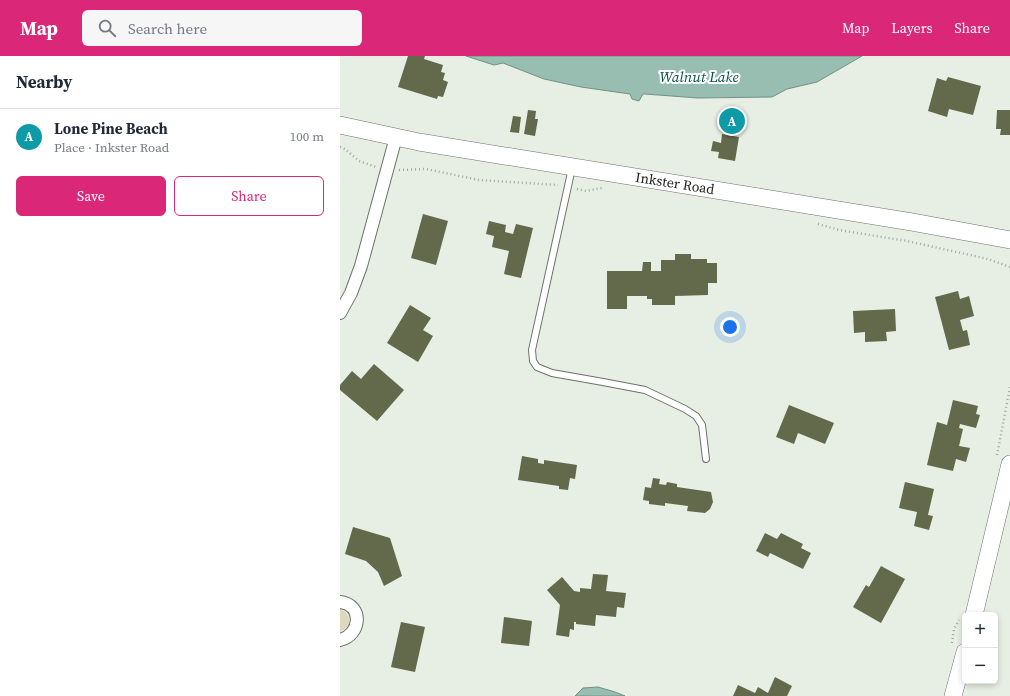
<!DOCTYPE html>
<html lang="en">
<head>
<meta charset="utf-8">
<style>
	:root { --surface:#fff; --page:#f6f6f7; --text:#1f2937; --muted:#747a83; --line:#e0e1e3; --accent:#db2777 }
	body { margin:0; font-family:"Source Serif 4",serif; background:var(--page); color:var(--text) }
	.controls { position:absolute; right:12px; bottom:12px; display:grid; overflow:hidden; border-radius:6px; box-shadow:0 2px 6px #0003 }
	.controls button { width:36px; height:36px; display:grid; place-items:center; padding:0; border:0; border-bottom:1px solid var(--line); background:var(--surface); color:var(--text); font:20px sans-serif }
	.you { position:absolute; left:390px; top:271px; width:14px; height:14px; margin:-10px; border:3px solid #fff; border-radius:50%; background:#1a73e8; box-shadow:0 0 0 6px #1a73e833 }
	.badge { display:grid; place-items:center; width:26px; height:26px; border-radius:50%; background:var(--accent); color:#fff; font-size:13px; font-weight:700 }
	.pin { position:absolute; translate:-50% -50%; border:2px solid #fff; box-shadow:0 1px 4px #0006 }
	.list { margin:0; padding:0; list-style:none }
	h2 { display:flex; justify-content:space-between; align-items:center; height:52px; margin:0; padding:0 16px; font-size:17px }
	h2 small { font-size:13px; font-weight:400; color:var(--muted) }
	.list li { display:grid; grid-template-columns:26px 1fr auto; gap:12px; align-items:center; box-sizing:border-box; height:56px; padding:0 16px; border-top:1px solid var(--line) }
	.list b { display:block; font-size:15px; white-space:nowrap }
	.list p { margin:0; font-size:13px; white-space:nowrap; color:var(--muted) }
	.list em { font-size:13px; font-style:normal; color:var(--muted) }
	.actions { display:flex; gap:8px; padding:12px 16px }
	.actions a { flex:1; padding:9px 0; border:1px solid var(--accent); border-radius:6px; text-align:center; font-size:14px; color:var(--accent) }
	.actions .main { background:var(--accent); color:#fff }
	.icon { flex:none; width:22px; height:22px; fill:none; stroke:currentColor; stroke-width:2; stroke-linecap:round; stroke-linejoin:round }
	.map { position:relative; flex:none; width:670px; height:640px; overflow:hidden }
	header { display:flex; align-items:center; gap:24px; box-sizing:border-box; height:56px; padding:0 20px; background:var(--accent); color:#fff }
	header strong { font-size:19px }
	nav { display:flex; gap:22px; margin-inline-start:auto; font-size:14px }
	.search { width:280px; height:36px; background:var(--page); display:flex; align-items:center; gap:10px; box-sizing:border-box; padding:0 14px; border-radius:6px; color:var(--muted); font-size:15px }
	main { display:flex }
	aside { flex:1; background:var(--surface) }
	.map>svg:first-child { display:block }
	.green { fill:#ddd9bf }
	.water { fill:#98beb1; stroke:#749085 }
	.building { fill:#63694b }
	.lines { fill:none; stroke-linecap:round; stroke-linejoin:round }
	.lane-casing { stroke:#6c726a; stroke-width:8 }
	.street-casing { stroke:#6c726a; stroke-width:14 }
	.secondary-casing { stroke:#6c726a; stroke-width:18 }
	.path { stroke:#a1a79f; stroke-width:2.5; stroke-dasharray:1 3; stroke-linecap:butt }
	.lane { stroke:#fff; stroke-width:6 }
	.street { stroke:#fff; stroke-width:12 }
	.secondary { stroke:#fff; stroke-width:17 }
	.labels { text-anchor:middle; stroke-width:4; stroke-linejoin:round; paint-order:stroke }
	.street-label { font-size:14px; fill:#20231f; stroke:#fff }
	.water-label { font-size:15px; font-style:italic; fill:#015241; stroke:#fff }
</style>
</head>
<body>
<header>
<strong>Map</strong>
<div class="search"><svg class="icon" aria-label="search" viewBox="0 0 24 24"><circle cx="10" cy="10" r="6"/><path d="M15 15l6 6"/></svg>Search here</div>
<nav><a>Map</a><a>Layers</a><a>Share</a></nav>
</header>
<main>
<aside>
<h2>Nearby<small></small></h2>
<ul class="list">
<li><span class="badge" style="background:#0f9aa8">A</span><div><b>Lone Pine Beach</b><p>Place · Inkster Road</p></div><em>100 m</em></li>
</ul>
<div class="actions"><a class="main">Save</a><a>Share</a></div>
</aside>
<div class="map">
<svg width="670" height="640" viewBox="0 0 670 640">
	<rect width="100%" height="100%" fill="#e7eee4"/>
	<!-- green -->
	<path class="green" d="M0,553C8,556 11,563 8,571L0,576Z"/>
	<!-- water -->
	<path class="water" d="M126,0H522L477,26L447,33L432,41L358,42L305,38H303L299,45L292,43L290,38L241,31L204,23L163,7L154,9Z
		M258,631L275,636L285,640H235L243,632Z"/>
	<!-- building -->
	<path class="building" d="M68,0H85L84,3L103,9L101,16L105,17L103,24L108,26L103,41L98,40L97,43L58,31Z
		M608,21L641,30L633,59L609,53L607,61L588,55L597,22L606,25Z
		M188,54L196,55L195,63H198L195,80L184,78Z
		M657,54H670V79H660L661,73H656Z
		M173,60L181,61L179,77L170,76Z
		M382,78L399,81L395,105L378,102L379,96L371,95L373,85L381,87Z
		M83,158L108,165L96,209L71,202Z
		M149,165L166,169L165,176L173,178L176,168L193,172L181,222L164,218L169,195L152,191L154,180L146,178Z
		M335,198H351V203H367V207H377V227H368V239L335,240V249H312V243H307V240H287V253H267V215H302L303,206H311V215H321V204H335Z
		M618,235L620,243L629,240L634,260L620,264L623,275L627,274L630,289L609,294L595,241Z
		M70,249L91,262L83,274L93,280L78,306L47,287Z
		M555,253L556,275L546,276L547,285L525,286V276L514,277L513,255Z
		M34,308L64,334L37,365L0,334V329L12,315L21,323Z
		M613,344L638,350L636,358L640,359L636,372L620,368L619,372L623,373L619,390L630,392L626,406L616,403L613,415L587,409L597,366L607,369Z
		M449,349L494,367L485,388L458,377L454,388L436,381Z
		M182,400L198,403V407L204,408V404L237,409L235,423L230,422L228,434L219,433V430L178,424Z
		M313,422L320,423L319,428L326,429L327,426L337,428V431L371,436L373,446L370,453L365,457L347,455L348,450L325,447V450L309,448V445L303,444L305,431L311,432Z
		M565,426L594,433L588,459L593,460L589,474L574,470L577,456L559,452Z
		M13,471L50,482L62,520L44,530L38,516L26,505L5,498Z
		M425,477L437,483L441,477L463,488L461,492L471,497L463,513L430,497L428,501L416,495Z
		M541,510L565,523L541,567L513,551L526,529L529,531Z
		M253,518L268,519L266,535L286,537L284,552L277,551L276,561L256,559L255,570L236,568V566H234V574L230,573L229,581L216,579L220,549L207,534L222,521L234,535L240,536V532L251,533Z
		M164,561L192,565L189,590L161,587Z
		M61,566L85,571L75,616L51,611Z
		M435,621L452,630L447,640H393L398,629L415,637L418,631L428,637Z"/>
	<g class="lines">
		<defs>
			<path id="lane" d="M232,112L192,294L193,305L197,311L212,317L263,326L305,334L345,353L356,360L362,369L366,403"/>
			<path id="street" d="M0,257L11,237L21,210L56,81
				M0,546C24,549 21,579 0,584"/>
			<path id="secondary" d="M0,69L79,86L572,166L670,184
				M634,559L670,408
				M613,640L625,596"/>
		</defs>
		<!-- lane casing -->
		<use href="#lane" class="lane-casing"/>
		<!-- street casing -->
		<use href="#street" class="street-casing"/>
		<!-- secondary casing -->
		<use href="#secondary" class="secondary-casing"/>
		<!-- path -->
		<path class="path" d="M0,91L5,93L19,105L36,111
			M59,114L86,113L139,124L218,129
			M237,133L246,135L262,132
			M478,168L499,174L567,185L648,203L670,211
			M657,399L670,331
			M612,587L614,573L619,564"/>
		<!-- lane -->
		<use href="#lane" class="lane"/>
		<!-- street -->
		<use href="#street" class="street"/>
		<!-- secondary -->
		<use href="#secondary" class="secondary"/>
	</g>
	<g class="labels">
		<!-- street labels -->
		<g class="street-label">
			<text transform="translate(335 127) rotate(9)" y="5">Inkster Road</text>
		</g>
		<!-- water labels -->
		<g class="water-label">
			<text x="359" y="26">Walnut Lake</text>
		</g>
	</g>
</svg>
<div class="controls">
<button>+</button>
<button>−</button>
</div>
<div class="you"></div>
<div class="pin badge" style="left:392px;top:65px;background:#0f9aa8">A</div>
</div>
</main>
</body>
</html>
